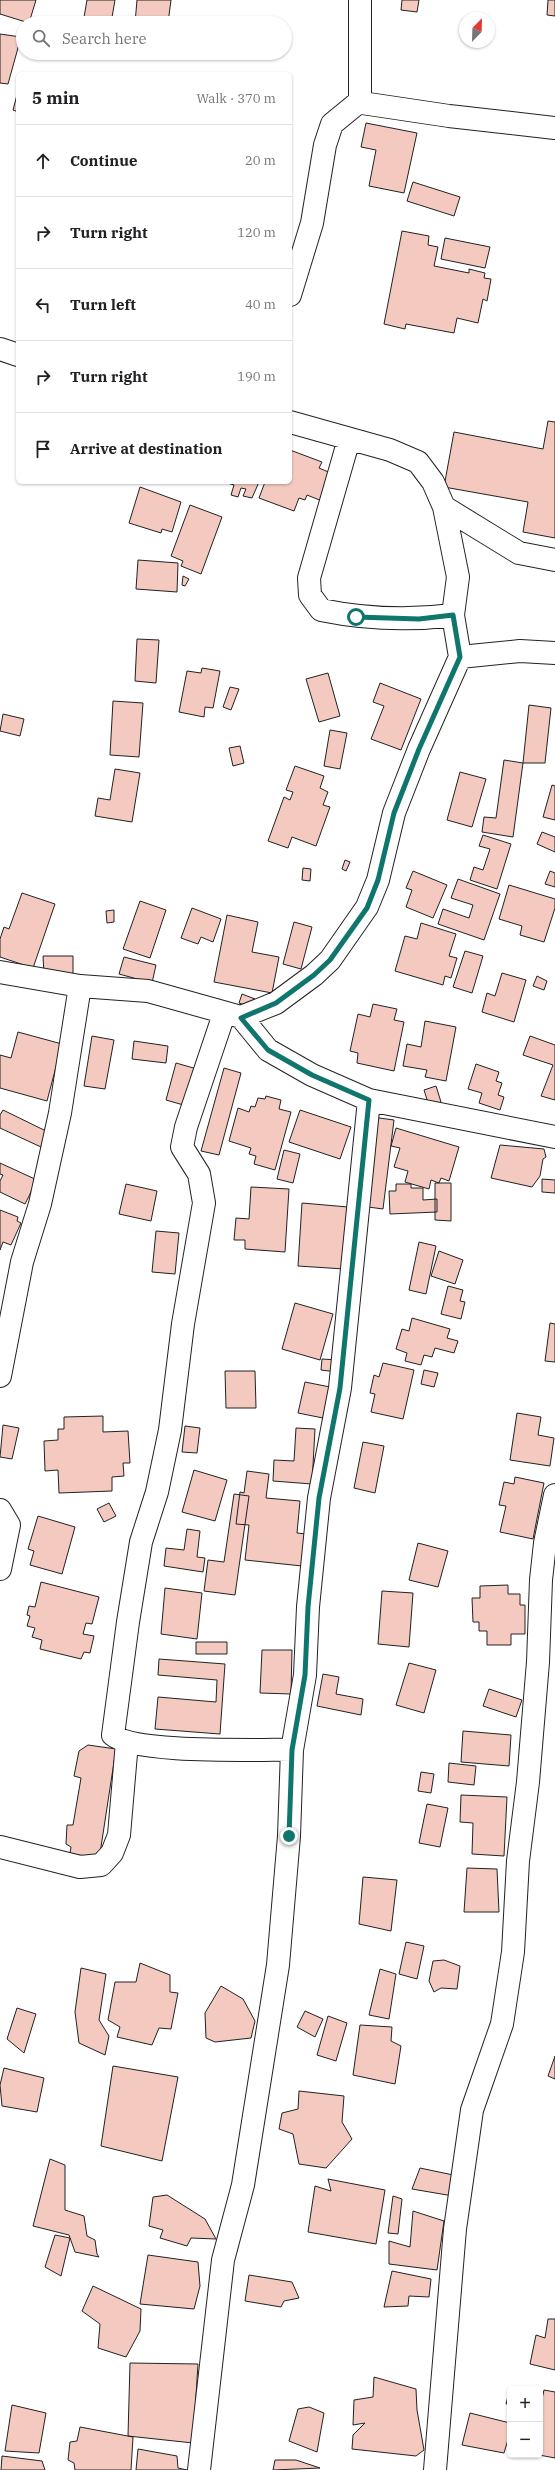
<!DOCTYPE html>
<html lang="en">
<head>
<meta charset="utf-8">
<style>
	:root { --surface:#fff; --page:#f2f2f2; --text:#202124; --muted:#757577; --line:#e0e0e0 }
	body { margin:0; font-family:"IBM Plex Serif",serif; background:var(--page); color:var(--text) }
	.controls { position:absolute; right:12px; bottom:12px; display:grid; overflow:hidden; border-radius:6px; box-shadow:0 1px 3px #0004 }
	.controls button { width:36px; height:36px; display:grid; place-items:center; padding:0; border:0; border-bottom:1px solid var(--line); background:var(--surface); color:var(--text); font:20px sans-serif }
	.compass { position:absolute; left:459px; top:12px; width:36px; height:36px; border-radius:50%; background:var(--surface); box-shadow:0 1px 3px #0004; rotate:23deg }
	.stop { position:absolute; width:12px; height:12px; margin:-9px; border:3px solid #0f766e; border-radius:50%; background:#fff }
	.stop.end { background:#0f766e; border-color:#fff; box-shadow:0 1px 4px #0008 }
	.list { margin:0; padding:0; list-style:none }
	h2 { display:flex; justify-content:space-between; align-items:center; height:52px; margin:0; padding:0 16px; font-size:17px }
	h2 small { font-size:13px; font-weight:400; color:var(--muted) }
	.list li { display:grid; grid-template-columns:26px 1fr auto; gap:12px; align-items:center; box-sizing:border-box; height:72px; padding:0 16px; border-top:1px solid var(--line) }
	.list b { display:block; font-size:15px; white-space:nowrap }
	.list em { font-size:13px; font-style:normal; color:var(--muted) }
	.icon { flex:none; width:22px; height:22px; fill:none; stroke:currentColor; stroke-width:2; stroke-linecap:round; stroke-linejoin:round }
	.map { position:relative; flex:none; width:555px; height:2470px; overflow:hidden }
	.search { position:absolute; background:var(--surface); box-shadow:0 1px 3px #0004; left:16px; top:16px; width:276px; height:44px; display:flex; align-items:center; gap:10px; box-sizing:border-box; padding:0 14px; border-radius:22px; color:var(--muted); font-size:15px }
	.panel { position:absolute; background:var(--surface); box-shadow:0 1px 3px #0004; left:16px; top:72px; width:276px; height:412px; border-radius:6px }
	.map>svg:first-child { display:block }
	.building { fill:#f3c9c0; stroke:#222 }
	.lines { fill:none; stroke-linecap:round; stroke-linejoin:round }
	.minor-casing { stroke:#222; stroke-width:24 }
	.minor { stroke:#fff; stroke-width:22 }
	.route { stroke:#0f766e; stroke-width:5 }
</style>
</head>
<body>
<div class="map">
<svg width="555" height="2470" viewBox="0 0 555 2470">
	<rect width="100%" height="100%" fill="#fff"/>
	<!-- building -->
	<path class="building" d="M0,0H36L29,23L0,14Z
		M87,0H115L111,23H83Z
		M137,0H171L168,23H135Z
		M402,0H419L417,12L401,10Z
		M548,0H555V16L547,15Z
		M0,34L21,37L8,84L0,83Z
		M18,91V112L13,110Z
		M366,123L417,133L404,193L369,186L376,150L361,147Z
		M413,182L460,197L454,216L407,201Z
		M402,231L429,236L428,245L438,247L434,266L469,273V269L485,273L484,278L491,279L487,301L483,299L478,323L457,318L454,333L406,324L405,329L384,324Z
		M445,238L490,247L485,268L441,259Z
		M548,421L555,422V538L523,532L528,502L444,487L454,432L543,449Z
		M290,450L322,462L319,468L333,474L322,501L307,495L305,500L299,498L294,511L259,498L265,482H290Z
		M224,482H259L252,498L243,496L246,489L241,488L238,497L231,495L234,485Z
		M140,487L181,502L172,532L162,529L161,533L129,523Z
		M190,505L222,517L201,574L181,566L183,561L171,556Z
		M138,560L178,563L177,592L136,589Z
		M183,576L189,579L185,586L182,585Z
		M137,639L159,640L156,683L135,681Z
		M202,668L220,671L213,708L205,707L204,717L179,712L187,671L201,673Z
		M328,673L340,716L319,722L306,679Z
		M380,683L421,699L401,750L371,739L384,706L373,702Z
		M230,687L239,689L231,710L223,707Z
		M113,701L143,703L139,757L110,755Z
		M529,705L551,708L545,763H523Z
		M3,714L24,719L20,736L0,731Z
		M330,730L347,733L340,769L324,766Z
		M240,746L244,763L233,766L229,748Z
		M504,760L523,763L513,837L482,832L484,817L496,818Z
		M295,766L324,776L320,788L328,792L323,805L330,807L316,846L292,837L288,848L268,841L284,797L290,800L293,792L286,790Z
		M115,769L140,773L132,822L95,816L98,798L110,800Z
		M460,772L486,779L472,827L447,820Z
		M552,785L555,786V820L543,817Z
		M542,832L555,837V852L537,844Z
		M483,835L511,844L497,889L470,880L474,867L483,870L490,849L479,846Z
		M345,860L350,862L346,871L342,869Z
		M303,868L311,869L310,881L302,880Z
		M413,871L447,885L433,918L406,907L412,890L406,888Z
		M550,871L555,873V887L545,884Z
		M458,879L500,894L484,940L438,924L443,909L469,918L473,905L451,898Z
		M509,885L555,899V908L544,942L520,935L522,926L499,919Z
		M22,893L55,904L33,968L0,957V939L4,927L9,929Z
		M140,901L166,910L150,958L123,949Z
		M192,908L221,919L213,942L201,937L198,944L181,938Z
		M114,910V922L107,923L106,911Z
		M227,915L258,922L252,952L279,957L272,993L214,982Z
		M294,922L312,927L301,969L283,964Z
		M421,923L456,934L449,956L457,958L451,978L445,976L443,985L395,971L405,936L417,939Z
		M465,951L483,956L472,993L453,987Z
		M43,956H73V975H44Z
		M124,957L156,965L152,983L119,974Z
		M502,973L526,980L514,1022L482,1012L487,993L495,996Z
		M537,976L547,981L544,990L533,986Z
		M242,994L255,999L252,1008L239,1003Z
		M373,1004L397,1009L394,1020L404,1022L394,1071L357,1063L358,1053L350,1051L358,1014L370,1017Z
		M425,1021L456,1027L446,1081L425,1077L427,1070L403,1066L407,1044L421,1047Z
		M18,1032L62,1044L47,1101L0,1088V1055L11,1058Z
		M92,1036L114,1040L105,1089L84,1086Z
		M530,1036L555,1045V1100L541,1096L553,1065L523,1055Z
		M134,1041L168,1046L166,1063L132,1059Z
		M176,1063L197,1069L187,1106L166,1100Z
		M476,1064L499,1072L496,1081L502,1083L498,1095L504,1097L500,1110L479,1103L482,1093L468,1089Z
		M224,1068L241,1073L219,1155L201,1151Z
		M436,1086L441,1102L429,1106L424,1090Z
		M266,1096L281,1100L279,1109L291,1112L275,1170L254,1164L256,1156L249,1154L251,1148L229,1141L238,1108L249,1112L251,1106L255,1107L258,1098L265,1099Z
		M3,1110L48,1132L41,1147L0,1128V1115Z
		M300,1110L351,1127L340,1159L289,1142Z
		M372,1117L394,1120L383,1209L361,1206Z
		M396,1128L459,1147L449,1181L441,1178L439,1183L431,1180L429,1189L405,1182L408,1171L394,1167L400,1148L391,1146Z
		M500,1145L544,1149L546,1157L543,1159L540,1176L532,1187L491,1178Z
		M284,1150L300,1154L293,1183L277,1179Z
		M0,1163L37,1180L25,1204L0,1192V1181L3,1175L0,1174Z
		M542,1179L555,1180V1193L542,1192Z
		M435,1183H451V1221L435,1220Z
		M126,1184L157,1191L151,1221L119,1214Z
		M396,1184H411V1188H423V1200L437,1199V1212L390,1214L389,1191H396Z
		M251,1187L289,1189L285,1252L245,1249V1240H234L236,1218L249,1219Z
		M302,1203L348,1207L344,1269L298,1266Z
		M0,1210L18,1217L17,1221L21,1223L11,1245L3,1242L0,1250Z
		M156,1231L179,1233L175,1274L152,1272Z
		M419,1242L436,1246L426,1294L409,1290Z
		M439,1251L463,1260L455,1284L431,1276Z
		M448,1286L463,1290L460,1301L465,1302L461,1319L441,1314Z
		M295,1303L333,1314L320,1360L282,1349Z
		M412,1318L450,1329L447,1338L458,1341L454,1353L435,1348L432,1357L424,1355L421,1365L405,1361L407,1353L396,1349L402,1329L409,1331Z
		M550,1323L555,1324V1362L545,1361Z
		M322,1359L338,1360L337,1372L321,1370Z
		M383,1363L414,1370L403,1419L371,1412L375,1394L370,1393L374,1375L379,1377Z
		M424,1370L438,1373L434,1387L421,1384Z
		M225,1371H255L256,1408H226Z
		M305,1382L330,1387L323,1418L298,1413Z
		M517,1413L541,1417L538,1435L554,1438L550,1466L510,1460Z
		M103,1416V1432L128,1431L130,1463H123L124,1476L112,1477V1491L59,1493L58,1470L45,1471L44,1441L58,1440V1429H64V1417Z
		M3,1425L19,1428L12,1459L0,1457Z
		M185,1426L200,1428L197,1453L182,1452Z
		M296,1428L315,1429L312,1484L273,1481L274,1460L294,1461Z
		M363,1442L384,1446L375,1493L354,1488Z
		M194,1470L227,1480L215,1521L182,1512Z
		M247,1471L269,1474L266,1498L300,1501L297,1533L306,1534L302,1566L245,1560L249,1525L236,1524L240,1492L244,1493Z
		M515,1477L544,1483L533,1539L500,1532L506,1506L499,1505L504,1482L514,1484Z
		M234,1494L249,1496L235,1595L204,1591L208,1560L224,1562Z
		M109,1503L116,1516L104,1522L97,1509Z
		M38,1516L75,1527L62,1574L30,1565L34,1551L28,1549Z
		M187,1529L200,1531L197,1557L205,1558L203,1572L164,1566L166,1548L184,1550Z
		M418,1543L448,1551L438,1587L409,1580Z
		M41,1582L99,1597L92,1624L86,1623L83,1634L94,1636L90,1653L84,1652L81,1659L40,1649L42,1640L32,1637L35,1628L27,1626L30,1616L27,1615L29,1606L35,1607Z
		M508,1585V1594H520V1605H525V1634H511V1645H487V1631H479V1622H473L472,1598H480V1586Z
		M165,1588L202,1593L197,1639L161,1634Z
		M382,1591L413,1593L409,1647L378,1644Z
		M196,1642H227V1654H196Z
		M262,1650H292L291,1694L260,1693Z
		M159,1659L225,1664L220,1734L155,1729L158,1697L216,1702L217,1680L158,1675Z
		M409,1663L436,1670L424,1713L396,1705Z
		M323,1674L339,1677L336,1694L363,1699L361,1715L317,1706Z
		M489,1689L522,1700L516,1717L483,1706Z
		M463,1731L511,1735L509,1766L461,1762Z
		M88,1745L116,1749L99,1860L70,1853L71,1847L66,1844L67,1825H73L81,1778L74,1776L79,1751Z
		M449,1763L476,1766L474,1785L448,1782Z
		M421,1772L434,1774L431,1793L418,1791Z
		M461,1795L507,1797L504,1856L472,1854L473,1823L460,1822Z
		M427,1804L448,1808L440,1847L419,1843Z
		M467,1868L497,1869L499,1912H464Z
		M363,1877L397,1880L391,1931L359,1924Z
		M406,1942L424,1946L417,1979L399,1974Z
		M444,1960L460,1966L457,1989L441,1988L434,1992L429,1981L433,1961Z
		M140,1963L170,1975V1992L178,1993L171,2029L159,2028L152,2045L117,2037L120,2027L108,2020L115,1982H136Z
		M81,1968L106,1974L99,2020L109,2036L105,2055L79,2043L75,2012Z
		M380,1969L396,1974L389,2019L369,2015Z
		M221,1986L243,1999L255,2021L251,2038L215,2042L206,2038L205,2013Z
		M17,2008L36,2014L24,2053L7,2039Z
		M305,2011L323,2019L315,2037L297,2027Z
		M328,2016L347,2023L336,2061L317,2055Z
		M360,2025L392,2027L391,2041L401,2046L395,2084L353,2075Z
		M555,2056V2079L548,2076Z
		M113,2066L178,2077L162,2161L101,2146Z
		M4,2068L44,2078L37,2112L2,2106L0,2085Z
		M299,2091L344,2096L342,2122L352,2139L326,2168L299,2164L293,2134L279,2129L282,2113L298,2109Z
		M50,2159L65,2165V2210L84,2216L87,2236L95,2240L97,2254L99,2257L75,2252L69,2235L33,2226Z
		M420,2168L458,2176L453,2196L412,2189Z
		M328,2179L385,2190L376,2244L308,2232L315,2186L331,2191Z
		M167,2195L205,2219L216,2239L191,2238L187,2246L160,2238L163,2230L149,2226L153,2197Z
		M393,2196L402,2199L398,2234L388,2233Z
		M413,2211L444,2221L437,2270L389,2264V2241L410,2247Z
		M55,2235L70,2238L61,2276L45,2267Z
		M148,2255L198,2262L200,2286L194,2309L140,2304Z
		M392,2271L431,2279L429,2297L409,2296L408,2306L384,2307Z
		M249,2275L292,2282L299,2298L284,2301L281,2307L245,2301Z
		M93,2286L141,2309L140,2331L126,2357L98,2348L100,2324L82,2311Z
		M548,2319H555V2370L530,2364L536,2335L545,2338Z
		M130,2363L198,2364L193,2443L128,2436Z
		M374,2377L416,2389L417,2410L424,2450L416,2456L352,2449L353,2435L365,2423L353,2425L354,2400L373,2397Z
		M544,2390L555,2392V2458L539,2455L540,2398L542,2399Z
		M509,2392H510V2404H506Z
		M12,2405L46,2413L39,2453L5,2451Z
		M309,2407L324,2413L317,2452L289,2441L298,2409Z
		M470,2413L510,2423V2433L504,2453L462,2445Z
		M80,2427L133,2437L131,2470H75L74,2463L68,2460L70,2442L77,2441Z
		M138,2449L177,2456L178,2468L187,2470H136Z
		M2,2456L42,2461L45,2470H1Z
		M275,2460H296L320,2468L273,2470Z"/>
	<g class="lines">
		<defs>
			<path id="minor" d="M360,0V101
				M290,295L312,223L325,145L332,124L360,101L362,103L449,116L555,128
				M0,349L18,355
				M290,422L390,450L418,462L433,482L444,507L519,553L555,560
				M349,439L309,578L310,595L321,610C365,619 408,621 453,615
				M460,657L520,651L555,653
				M0,972L80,986L148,991L241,1017L268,1050L312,1075L369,1100L555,1137
				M224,1014L186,1127L182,1147L199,1174L204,1203L183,1324L170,1430L157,1492L141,1542L128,1622L113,1735C135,1754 258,1749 292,1750
				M241,1017L276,1003L314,975L330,960L367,907L378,880L394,813L419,749L460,657L453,615L458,577L444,507
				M0,1376L22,1262L40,1204L60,1113L80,986
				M0,1510L9,1525L0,1569
				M0,1847L80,1867L101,1865L112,1853L119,1835L127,1742
				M199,2470L223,2260L243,2185L278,1965L289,1836L292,1750L305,1675L308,1607L319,1498L340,1388L369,1100
				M435,2470L455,2229L472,2110L502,2024L513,1952L518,1861L528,1782L538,1662L541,1580L545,1543L555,1495"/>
		</defs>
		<!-- minor casing -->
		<use href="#minor" class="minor-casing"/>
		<!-- minor -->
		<use href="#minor" class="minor"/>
	</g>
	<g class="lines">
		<!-- route -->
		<path class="route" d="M289,1836L292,1750L305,1675L308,1607L319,1498L340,1388L369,1100L312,1075L268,1050L241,1018L276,1003L314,975L330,960L367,908L378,880L394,813L419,749L460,657L453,615L419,619L356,617"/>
	</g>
</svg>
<div class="controls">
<button>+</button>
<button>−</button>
</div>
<svg class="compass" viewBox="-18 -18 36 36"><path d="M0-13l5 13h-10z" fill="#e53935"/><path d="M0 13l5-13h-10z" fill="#757577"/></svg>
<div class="stop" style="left:356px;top:617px"></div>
<div class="stop end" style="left:289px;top:1836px"></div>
<div class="search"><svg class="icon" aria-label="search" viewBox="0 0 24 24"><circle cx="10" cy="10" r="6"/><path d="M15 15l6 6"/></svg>Search here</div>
<section class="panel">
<h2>5 min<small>Walk · 370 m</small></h2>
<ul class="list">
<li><svg class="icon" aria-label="ahead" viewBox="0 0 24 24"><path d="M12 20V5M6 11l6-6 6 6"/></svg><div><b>Continue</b></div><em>20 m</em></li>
<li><svg class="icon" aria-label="right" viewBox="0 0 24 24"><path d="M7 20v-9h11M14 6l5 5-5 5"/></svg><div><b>Turn right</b></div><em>120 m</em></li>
<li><svg class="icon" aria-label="left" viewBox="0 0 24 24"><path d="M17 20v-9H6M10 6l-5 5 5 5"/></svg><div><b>Turn left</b></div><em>40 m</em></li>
<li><svg class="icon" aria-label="right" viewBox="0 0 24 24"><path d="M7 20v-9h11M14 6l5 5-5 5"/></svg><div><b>Turn right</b></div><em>190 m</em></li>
<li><svg class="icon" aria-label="arrive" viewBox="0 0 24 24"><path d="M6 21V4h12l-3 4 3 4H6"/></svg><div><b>Arrive at destination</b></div></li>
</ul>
</section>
</div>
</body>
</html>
